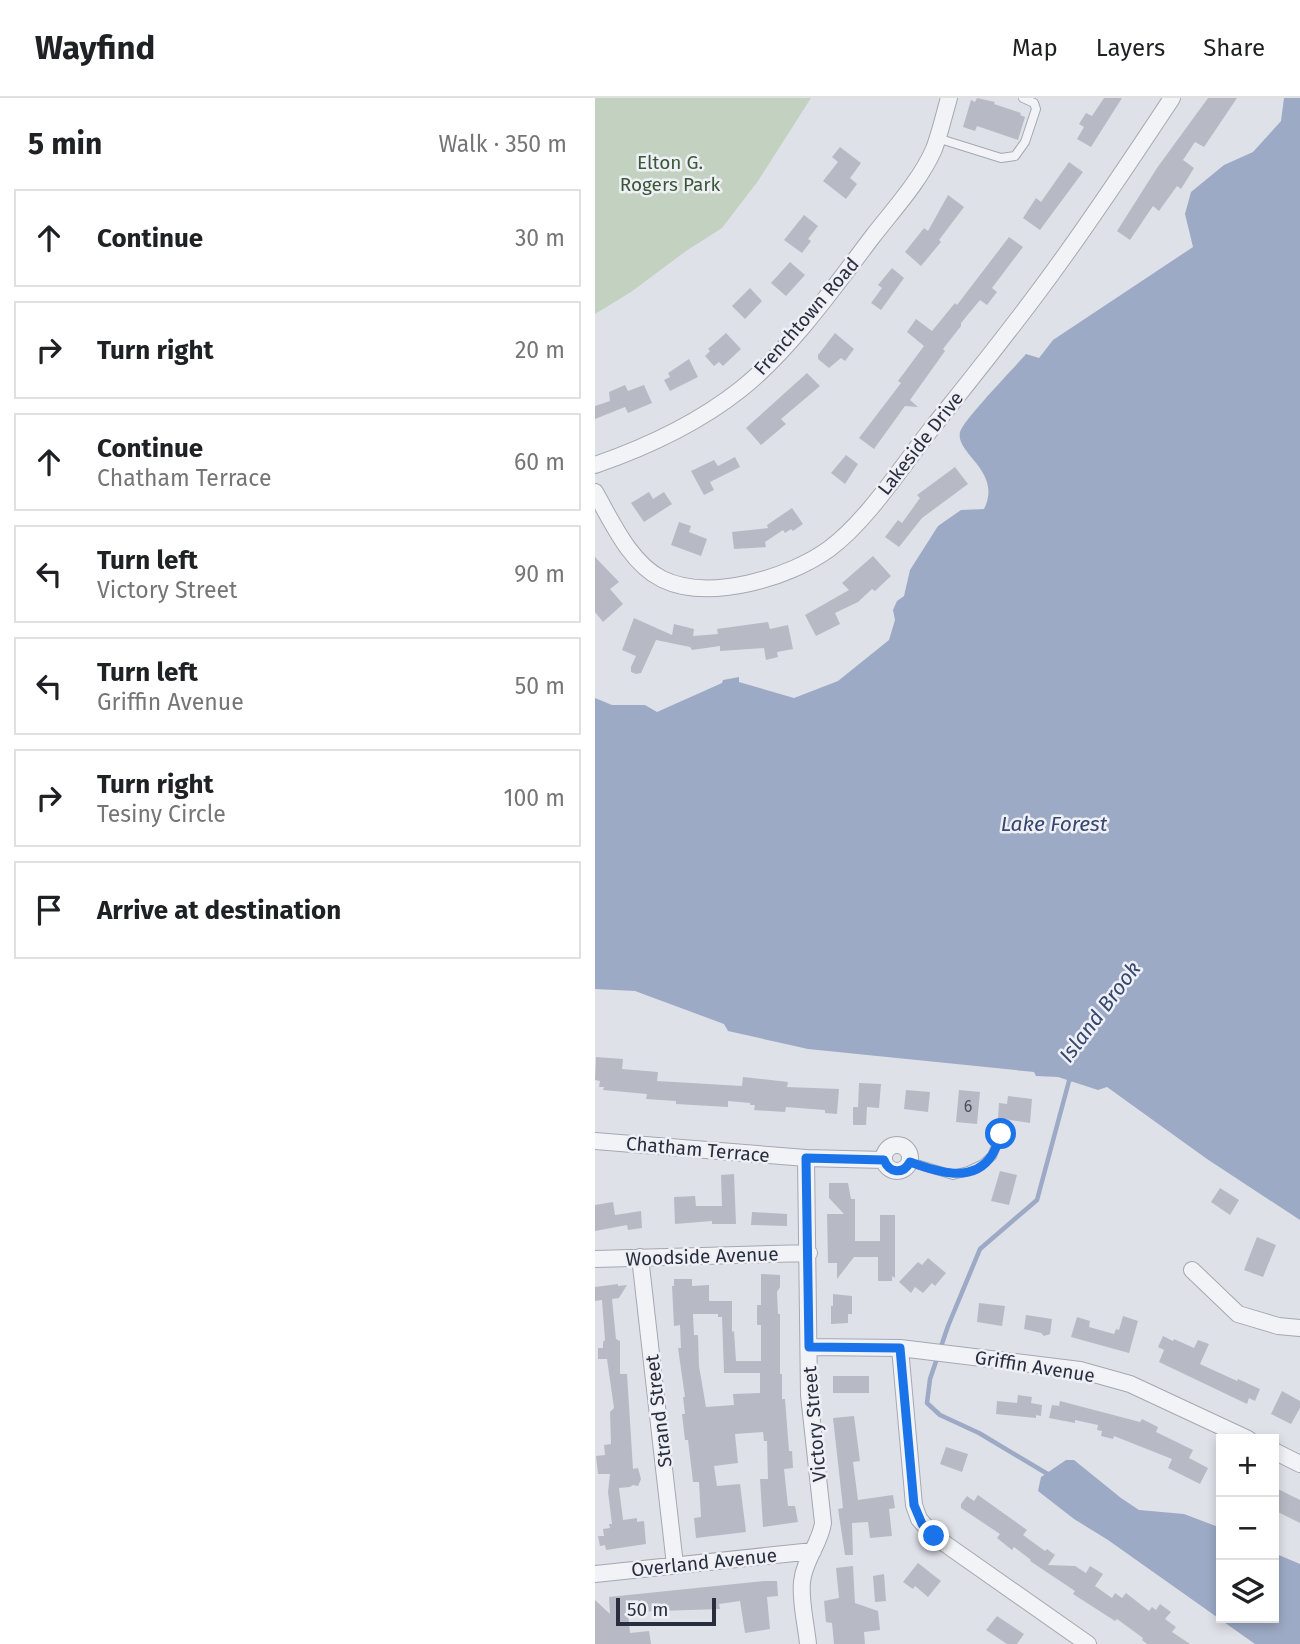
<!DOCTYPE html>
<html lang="en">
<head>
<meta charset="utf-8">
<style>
	:root { --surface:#fff; --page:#f2f2f2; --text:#202124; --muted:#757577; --line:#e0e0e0 }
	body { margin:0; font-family:"Fira Sans",sans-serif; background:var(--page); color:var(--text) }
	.controls { position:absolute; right:21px; bottom:21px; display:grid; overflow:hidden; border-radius:0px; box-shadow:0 4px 10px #0003 }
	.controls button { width:63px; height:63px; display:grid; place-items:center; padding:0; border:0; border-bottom:2px solid var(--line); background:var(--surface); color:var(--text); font:35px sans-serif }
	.scale { position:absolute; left:21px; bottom:18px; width:100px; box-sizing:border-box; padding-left:7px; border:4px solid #292e3e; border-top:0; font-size:19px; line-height:24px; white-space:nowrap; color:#292e3e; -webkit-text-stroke:5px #eff0f5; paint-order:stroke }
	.stop { position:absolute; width:21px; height:21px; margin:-16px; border:5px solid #1a73e8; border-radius:50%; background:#fff }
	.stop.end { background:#1a73e8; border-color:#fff; box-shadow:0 2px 7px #0008 }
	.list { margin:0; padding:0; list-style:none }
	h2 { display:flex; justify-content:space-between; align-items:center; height:91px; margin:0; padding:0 28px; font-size:30px }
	h2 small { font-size:23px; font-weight:400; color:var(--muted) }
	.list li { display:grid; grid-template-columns:46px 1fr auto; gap:21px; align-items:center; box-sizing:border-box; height:98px; margin:0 14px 14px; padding:0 14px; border:2px solid var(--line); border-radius:0px }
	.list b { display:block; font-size:26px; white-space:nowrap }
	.list p { margin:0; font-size:23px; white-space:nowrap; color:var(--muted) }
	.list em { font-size:23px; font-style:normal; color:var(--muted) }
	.icon { flex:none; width:38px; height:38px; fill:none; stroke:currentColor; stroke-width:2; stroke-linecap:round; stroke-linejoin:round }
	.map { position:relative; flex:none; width:705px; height:1546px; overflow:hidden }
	header { display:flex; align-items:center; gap:42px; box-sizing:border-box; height:98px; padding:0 35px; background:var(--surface); border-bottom:2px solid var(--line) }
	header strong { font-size:33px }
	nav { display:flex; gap:38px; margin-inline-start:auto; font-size:24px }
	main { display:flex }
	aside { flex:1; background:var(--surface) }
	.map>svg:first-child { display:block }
	.green { fill:#c3d1c1 }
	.water { fill:#9daac5 }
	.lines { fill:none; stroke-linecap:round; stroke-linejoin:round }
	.stream { stroke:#9daac5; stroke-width:4.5 }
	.building { fill:#b7bac4; fill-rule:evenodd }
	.lane-casing { stroke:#a5a8b2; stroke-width:10 }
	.street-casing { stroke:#a5a8b2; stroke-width:18 }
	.lane { stroke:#f2f3f6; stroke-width:8 }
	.street { stroke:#f2f3f6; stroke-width:16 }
	.route { stroke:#1a73e8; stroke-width:9 }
	.labels { text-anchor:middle; stroke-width:5; stroke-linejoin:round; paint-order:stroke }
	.number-label { font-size:16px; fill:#4c5160 }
	.park-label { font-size:19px; fill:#395837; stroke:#eff0f5 }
	.street-label { font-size:19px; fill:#292e3e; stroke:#eff0f5 }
	.water-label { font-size:21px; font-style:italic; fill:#36476f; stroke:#eff0f5 }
</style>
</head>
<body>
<header>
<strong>Wayfind</strong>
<nav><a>Map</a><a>Layers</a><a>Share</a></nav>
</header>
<main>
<aside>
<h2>5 min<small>Walk · 350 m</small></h2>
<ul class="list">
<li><svg class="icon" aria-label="ahead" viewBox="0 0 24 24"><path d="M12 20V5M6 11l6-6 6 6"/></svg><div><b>Continue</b></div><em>30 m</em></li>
<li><svg class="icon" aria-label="right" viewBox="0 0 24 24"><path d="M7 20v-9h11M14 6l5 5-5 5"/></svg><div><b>Turn right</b></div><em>20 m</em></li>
<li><svg class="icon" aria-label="ahead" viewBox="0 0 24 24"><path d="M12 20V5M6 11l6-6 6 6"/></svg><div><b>Continue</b><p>Chatham Terrace</p></div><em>60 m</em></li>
<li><svg class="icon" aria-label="left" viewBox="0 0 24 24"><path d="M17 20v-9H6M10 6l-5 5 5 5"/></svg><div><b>Turn left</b><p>Victory Street</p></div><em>90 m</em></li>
<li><svg class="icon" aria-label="left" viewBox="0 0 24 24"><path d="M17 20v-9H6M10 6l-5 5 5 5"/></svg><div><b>Turn left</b><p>Griffin Avenue</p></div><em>50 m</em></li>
<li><svg class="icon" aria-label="right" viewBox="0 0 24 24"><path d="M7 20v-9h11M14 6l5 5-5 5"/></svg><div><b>Turn right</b><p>Tesiny Circle</p></div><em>100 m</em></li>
<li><svg class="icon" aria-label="arrive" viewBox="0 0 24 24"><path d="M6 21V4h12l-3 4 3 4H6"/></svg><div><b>Arrive at destination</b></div></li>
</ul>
</aside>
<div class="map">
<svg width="705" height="1546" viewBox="0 0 705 1546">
	<rect width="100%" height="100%" fill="#dfe1e8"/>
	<!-- green -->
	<path class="green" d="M0,0H216L163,83L127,130L91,153L36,194L0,216Z"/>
	<!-- water -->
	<path class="water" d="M689,0H705V1122L612,1061L512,989L503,992L463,979L441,978L439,974L213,951L133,933L129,926L40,893L0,891V600L17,607H50L62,614L127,585L128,582L144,579V584L199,600L243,583L294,542L300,522L298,512L302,503L309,498L315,472L343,428L366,412L389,411C408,373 360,356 365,334C369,321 419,270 431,256L444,260L458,242L598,149L590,116L596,94L629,67L658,54L686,23Z
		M471,1362H479L526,1400L544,1412L589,1416L626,1430V1520H679V1455L705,1466V1546H660L513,1442L479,1421L443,1393L446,1379Z"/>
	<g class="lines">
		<!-- stream -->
		<path class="stream" d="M456,1378L384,1335L345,1317L332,1305L335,1281L353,1228L385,1151L442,1102L474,983L478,978"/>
	</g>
	<!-- building -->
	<path class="building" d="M382,0L400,4L399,6L426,15L425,17L430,19L423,42L382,28L380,33L368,29L376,2L380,4Z
		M509,0H527L496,49L482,41L489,29L484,26L491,15L497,18Z
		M613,0H642L609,49L600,44L588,62L599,70L586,91L582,88L564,113L558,108L535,142L522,133L562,70Z
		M245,49L266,65L255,80L262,86L251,101L228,83L243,64L237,59Z
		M474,64L488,74L445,132L428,120L441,100L446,104Z
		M353,97L369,109L344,142L346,144L326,168L310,154L329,130L333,133Z
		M209,117L223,128L213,141L216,143L207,155L189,142Z
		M414,139L428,149L397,190L402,194L392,207L385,202L366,225V228L348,251L350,253L315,302L323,309L310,308L279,351L264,340L306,285L303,283L329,248L312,234L321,221L337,233L360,205L362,207Z
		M195,164L210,177L191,198L176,185Z
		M297,170L309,180L286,212L276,205L287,190L283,187Z
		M155,190L167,203L150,221L137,208Z
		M131,235L146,251L128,268L124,264L119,268L110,258L115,253L113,251Z
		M240,235L259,251L250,263L246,260L234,270L223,261V257Z
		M94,261L103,279L75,293L69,282L75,279L73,275Z
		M212,275L225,288L186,321L191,326L166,347L151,330Z
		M30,287L33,293L49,287L57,305L33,315L30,309L0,321V308L15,303L14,294Z
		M251,357L263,366L250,386L236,375Z
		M140,359L145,369L115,384L119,392L109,397L96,373L119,362L123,368Z
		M360,369L373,386L327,420L304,449L290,439L303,422L307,425L325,400L322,397Z
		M54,394L58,401L69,394L77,406L49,424L36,405Z
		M197,410L208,426L198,433L196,431L190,435L188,432L170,444L171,449L139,451L137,434L173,430L172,427Z
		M84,424L96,428L94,434L112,441L106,458L76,447Z
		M278,458L296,478L280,493L277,491L263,504L240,515L245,526L221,538L210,517L254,492L247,485Z
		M0,459L24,484L15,491L28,506L8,524L0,514Z
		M39,520L77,537L79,526L99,531L98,538L123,536L122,531L173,524L175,531L193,527L198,551L182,554L183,559L171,562L169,550L125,553V548L97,552L95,549L61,542L46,575L41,576L36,574V569L41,558L27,552Z
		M1,959L28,961L27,971L63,974L62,983L147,988L148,979L193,984L192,989L244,991L242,1016L230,1015V1012L191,1009L190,1014L159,1012L160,1007H155V1005L133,1003V1009L81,1006V1003L51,1001L52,996L8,992L9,989H4L5,983L0,982Z
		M264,985L286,986L284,1010L272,1009L271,1027H258V1009H268H263Z
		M311,992L335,994L333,1014L309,1011Z
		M364,992L385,994L382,1026L361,1024Z
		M413,998L437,1001L435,1025L403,1020L404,1005L412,1006Z
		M405,1073L422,1077L414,1107L396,1103Z
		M139,1076L141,1126H117V1123L80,1126L79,1099L100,1098L101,1108H127L126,1077Z
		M234,1085H253L256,1101H260V1143H285V1117H300V1180L297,1178V1183H283V1159H259L242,1181V1165H233L232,1116H249L234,1100Z
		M625,1090L644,1102L635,1117L616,1104Z
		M18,1104L20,1117L46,1113L47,1130L33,1132L32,1127L0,1133V1107Z
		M157,1114L192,1116V1128L156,1127Z
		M662,1139L681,1147L668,1179L649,1172Z
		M333,1160L351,1175L340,1188L337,1185L328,1195L320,1189L316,1195L304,1184L323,1164L327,1167Z
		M166,1176L185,1177V1189L182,1194L183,1216H185V1276H187V1301H190L194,1353H197L198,1370L189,1371L193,1408H200L203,1424L168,1429L165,1381H173L172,1343H169L168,1334L140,1336L143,1365L119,1368L122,1388L145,1386L151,1434L101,1440L99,1420L106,1419L104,1384H98L93,1342H90L87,1316H90L88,1299H90L83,1250H86L85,1227L79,1228L77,1188H79V1181H97V1188L114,1187V1203H137V1234L139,1233L141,1263H166V1227H162V1207H166ZM98,1216H123V1219H127L129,1275H165V1295L138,1296L139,1307L111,1309L104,1268L103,1237H99Z
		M23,1186V1188L32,1187L24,1200L17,1201L21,1241L25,1243V1276H32L38,1371L43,1370L46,1381L43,1388L38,1387L35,1389L24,1390L28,1422L42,1420V1424L49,1423L51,1446L11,1452L10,1447L5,1448L3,1438H9L8,1431L15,1430L14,1426H17L13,1394L15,1376H3L1,1358L10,1357L9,1347L16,1346L15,1314L19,1310L12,1261H3V1250H8V1244L10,1242L7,1202L0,1203V1189Z
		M238,1196L257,1198V1216H253V1225L236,1226V1208H238Z
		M384,1205L410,1208L407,1228L382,1224Z
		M431,1217L457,1221L455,1236L449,1238L446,1235L429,1231Z
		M528,1218L543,1223L534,1255L476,1239L482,1219L495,1223L494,1229L519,1236L521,1231L524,1232Z
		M568,1238L578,1243L579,1241L599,1250L603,1242L614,1246L605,1266L642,1283L643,1281L665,1291L660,1303L654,1300L652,1306L564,1264L569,1252L563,1249Z
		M238,1278H274V1295H238Z
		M687,1293L705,1303V1310L696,1326L676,1316Z
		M423,1297L437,1299L436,1305L447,1307L446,1318L441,1317V1320L401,1316L402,1303L422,1305Z
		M465,1303L545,1324L547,1321L563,1329L561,1334L598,1352L594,1360L613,1370L605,1386L573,1370L577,1361L519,1338L518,1341L506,1338L507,1333L502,1332L503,1327L480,1322V1325L454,1320L457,1307L464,1308Z
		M259,1318L265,1363L258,1364L263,1402L298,1397L300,1410L294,1411L297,1438L275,1440L273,1424L257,1425L258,1457H250L243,1411L248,1410L238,1320Z
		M351,1349L373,1356L367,1374L345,1366Z
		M679,1389L705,1402V1425L679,1412Z
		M383,1397L432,1432L428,1437L450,1453L452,1451L460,1457L453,1467L480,1468L491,1475L495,1468L508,1476L500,1488L517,1500L520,1495L527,1500L531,1495L554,1513L557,1509L561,1512L565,1506L576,1514L570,1521L581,1529L577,1534L595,1546H552L547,1542L548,1540L522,1521L520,1523L478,1496L480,1493L435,1463L436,1462L419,1449L417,1452L402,1440L405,1436L366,1410V1406L372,1398L379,1403Z
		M323,1465L346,1483L333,1499L320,1488L318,1491L308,1484Z
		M258,1468L260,1505L283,1513L285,1532L269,1534L270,1546H239L237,1525L231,1524L229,1503L244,1500L241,1470Z
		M289,1476L291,1503L280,1504L278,1478Z
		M169,1483H182L183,1498L172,1499L175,1531L150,1535L145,1503L124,1506L125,1511L33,1514L35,1535L54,1533L56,1546H0V1502L15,1516L14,1499Z
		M402,1518L429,1536L422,1546H412L391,1532Z"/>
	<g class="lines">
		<defs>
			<path id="lane" d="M342,40L406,60L420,58L430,44L441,11L439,5L428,0
				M315,1064L358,1077L373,1073L388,1066L397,1058L406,1036"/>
			<path id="street" d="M0,367C52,349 102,326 146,291C195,252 240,188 278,138C299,111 325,83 339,51C345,35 349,17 354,0
				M0,394C17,424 35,465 67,481C114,504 194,480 234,451C272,423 307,368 337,330C380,276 423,223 463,167C503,112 540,56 577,0
				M0,1043L211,1060L289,1062
				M289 1060a13 13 0 1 1 26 0a13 13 0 1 1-26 0Z
				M211,1060L214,1297L228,1425C225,1446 209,1462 207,1484C205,1503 211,1526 213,1546
				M45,1159L80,1467
				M0,1161L214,1155
				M597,1172L643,1216L683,1228L705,1230
				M214,1249L305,1250L485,1272L535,1286L653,1341
				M305,1250L319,1407L324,1421L339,1438L493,1546
				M679,1353L705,1366
				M0,1476L218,1453"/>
		</defs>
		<!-- lane casing -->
		<use href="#lane" class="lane-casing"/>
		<!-- street casing -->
		<use href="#street" class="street-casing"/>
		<!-- lane -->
		<use href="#lane" class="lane"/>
		<!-- street -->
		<use href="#street" class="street"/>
	</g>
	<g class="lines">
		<!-- route -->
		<path class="route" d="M339,1438L327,1426L319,1407L305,1250L214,1249L211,1060L289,1062C294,1075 308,1077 315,1064C340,1073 378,1087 397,1057C401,1051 403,1043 406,1036"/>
	</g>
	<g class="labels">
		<!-- number labels -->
		<g class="number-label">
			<text x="373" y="1014">6</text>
		</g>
		<!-- park labels -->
		<g class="park-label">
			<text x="75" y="71">Elton G.<tspan x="75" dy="22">Rogers Park</tspan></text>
		</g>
		<!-- street labels -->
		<g class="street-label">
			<text transform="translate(211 218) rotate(-49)" y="7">Frenchtown Road</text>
			<text transform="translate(325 345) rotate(-52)" y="7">Lakeside Drive</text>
			<text transform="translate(103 1051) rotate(5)" y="7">Chatham Terrace</text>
			<text transform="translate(107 1158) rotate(-2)" y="7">Woodside Avenue</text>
			<text transform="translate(440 1268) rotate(9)" y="7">Griffin Avenue</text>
			<text transform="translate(63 1313) rotate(-97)" y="7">Strand Street</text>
			<text transform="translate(219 1326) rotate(-95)" y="7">Victory Street</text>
			<text transform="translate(109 1464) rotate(-6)" y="7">Overland Avenue</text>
		</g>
		<!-- water labels -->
		<g class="water-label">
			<text x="459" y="733">Lake Forest</text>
			<text transform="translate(505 914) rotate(-53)" y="7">Island Brook</text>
		</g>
	</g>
</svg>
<div class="controls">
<button>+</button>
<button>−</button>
<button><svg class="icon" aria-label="layers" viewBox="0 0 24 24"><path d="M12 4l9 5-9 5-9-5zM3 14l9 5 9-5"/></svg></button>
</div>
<div class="scale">50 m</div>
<div class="stop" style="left:406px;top:1036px"></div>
<div class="stop end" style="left:339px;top:1438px"></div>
</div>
</main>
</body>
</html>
